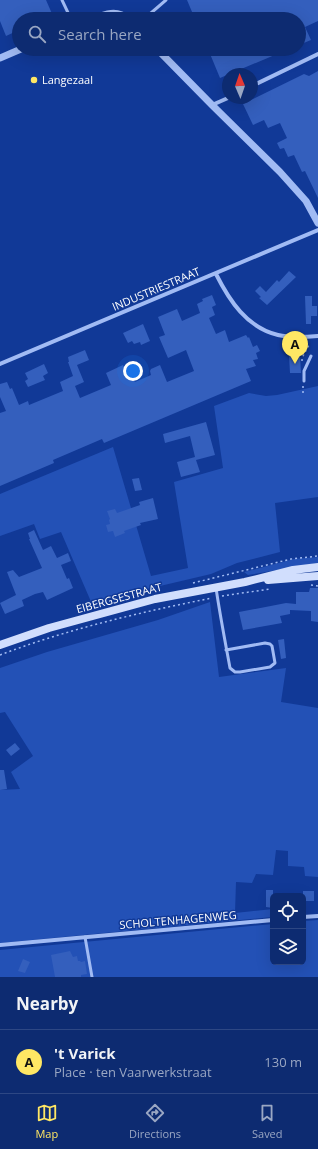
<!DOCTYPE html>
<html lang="en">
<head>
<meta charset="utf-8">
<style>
	:root { --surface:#0d2b71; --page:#1b3779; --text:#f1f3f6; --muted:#9aa7c3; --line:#2d4784; --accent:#ffe764 }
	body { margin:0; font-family:"Open Sans",sans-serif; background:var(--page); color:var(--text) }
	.controls { position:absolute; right:12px; bottom:12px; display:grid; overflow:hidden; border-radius:6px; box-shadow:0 4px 16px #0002 }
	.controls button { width:36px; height:36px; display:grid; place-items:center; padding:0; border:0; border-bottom:1px solid var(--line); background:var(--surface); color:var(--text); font:20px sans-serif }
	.compass { position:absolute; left:222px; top:68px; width:36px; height:36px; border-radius:50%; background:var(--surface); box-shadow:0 4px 16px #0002; rotate:358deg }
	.you { position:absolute; left:133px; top:371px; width:14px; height:14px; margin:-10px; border:3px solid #fff; border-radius:50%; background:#1a73e8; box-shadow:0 0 0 6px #1a73e833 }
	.badge { display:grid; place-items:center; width:26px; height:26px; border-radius:50%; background:var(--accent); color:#111; font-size:13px; font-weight:700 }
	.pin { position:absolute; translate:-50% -33px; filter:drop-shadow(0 1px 2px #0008) }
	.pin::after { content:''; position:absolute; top:21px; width:14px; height:12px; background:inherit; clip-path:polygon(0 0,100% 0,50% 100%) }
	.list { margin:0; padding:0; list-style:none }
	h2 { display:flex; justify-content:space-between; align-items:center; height:52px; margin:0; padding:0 16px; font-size:17px }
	h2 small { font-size:13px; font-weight:400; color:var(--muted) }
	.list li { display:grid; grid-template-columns:26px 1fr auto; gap:12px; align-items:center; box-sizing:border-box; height:64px; padding:0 16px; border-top:1px solid var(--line) }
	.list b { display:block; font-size:15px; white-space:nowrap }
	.list p { margin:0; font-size:13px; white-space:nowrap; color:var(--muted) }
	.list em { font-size:13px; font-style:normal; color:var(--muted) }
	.icon { flex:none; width:22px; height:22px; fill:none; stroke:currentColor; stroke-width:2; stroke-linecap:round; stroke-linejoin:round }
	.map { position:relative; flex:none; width:318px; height:977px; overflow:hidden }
	.search { position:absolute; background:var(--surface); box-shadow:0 4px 16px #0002; left:12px; right:12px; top:12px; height:44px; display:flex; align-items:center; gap:10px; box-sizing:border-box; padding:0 14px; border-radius:22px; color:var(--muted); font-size:15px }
	.sheet { height:116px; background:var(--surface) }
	nav { display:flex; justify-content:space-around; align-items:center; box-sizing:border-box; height:56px; border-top:1px solid var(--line); background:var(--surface); font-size:11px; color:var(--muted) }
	nav a { display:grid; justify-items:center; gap:2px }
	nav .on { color:var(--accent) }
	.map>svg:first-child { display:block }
	.green { fill:#2351b6 }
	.building { fill:#345fbd }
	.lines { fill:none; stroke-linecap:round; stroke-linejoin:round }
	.path { stroke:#a1bbf4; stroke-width:1.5; stroke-dasharray:2 3; stroke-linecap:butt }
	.service { stroke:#a1bbf4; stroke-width:3 }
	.minor { stroke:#a1bbf4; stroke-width:4 }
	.tertiary { stroke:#a1bbf4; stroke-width:7 }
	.secondary { stroke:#d1defd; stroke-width:8 }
	.poi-dot { fill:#ffe764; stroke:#113997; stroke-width:1.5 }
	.labels { text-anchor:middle; stroke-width:3; stroke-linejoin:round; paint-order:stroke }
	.poi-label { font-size:11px; fill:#fff; stroke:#113997; text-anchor:start }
	.street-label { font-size:11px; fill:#fff; stroke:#113997 }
</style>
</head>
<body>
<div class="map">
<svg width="318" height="977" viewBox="0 0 318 977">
	<rect width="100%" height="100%" fill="#113997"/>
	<!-- green -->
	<path class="green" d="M318,386V497L275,503L280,552L237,563L211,574L126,594L92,604L61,532L40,539L34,524L0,536V494L113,447L151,576L188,568L174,482L223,468L214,406L249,393L266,396L277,395Z
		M318,557V563L248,575L244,572L294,559Z
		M210,602L219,677L286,668L281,702L318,708V877L305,876L304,867L288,866V851L276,850L273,875L256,874L252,883L236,882L235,913L273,909V917L0,943V790L20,789L11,772L33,756L5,712L0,713V668L47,652L158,620Z
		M318,920V977H0V950L273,924V962H303V921Z"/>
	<!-- building -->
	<path class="building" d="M0,0H46L53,16L46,19H19V30L6,36L0,21Z
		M187,0H318V21L305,27L311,40L299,45V19H195Z
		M208,49H289L220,78Z
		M318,71V198L305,171L302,172L294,155L288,157L284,148L280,149L277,143L287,138L280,123L268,128L264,120L253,125L243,104L304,74L309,76Z
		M289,271L296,277L267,305L259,298L261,297L255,291L260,286L266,292L277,280L279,282Z
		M212,295L216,305L212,307L215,315L209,318L216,334L225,330L229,342L246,335L248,338L249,337L253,347L257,345L260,351L256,353L258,359L253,360L256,366L246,369L251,381L104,443L102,439L53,460L54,463L0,486V413L6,411L0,397V384L7,382L10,389L12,388L19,405L28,401L29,405L63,391L60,382L73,376L68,362H69L68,357L85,350L89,360L77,365L84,382L75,386L80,398L111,385L106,373L123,365L130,380L133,379L135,382L151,375L150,371L151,369L160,365L167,382L194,371L186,350L168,358L159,337L165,335L158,317L177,309L182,321L200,313L197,304L203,301L202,299Z
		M305,296H312V306H317V316H311V324H306Z
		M143,324L150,341L141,345L140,342L134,344L132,341L128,343L123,333Z
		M289,355H300L301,373H290Z
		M44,364L48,373L43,376L45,380L28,387L25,381L28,379L25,373Z
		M206,422L215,455L196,460L200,472L181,477L177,462L195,457L190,436L165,443L163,434Z
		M139,478L142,490L135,491L132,479Z
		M153,498L158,519L140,523L141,525L124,531L125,533L115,537L113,531L108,532L106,525L110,524L109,520L110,519L107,511L115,509L117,513L140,505L139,502Z
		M34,530L43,550L51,546L57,558L68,553L71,561L61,565L67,579L69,578L73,588L47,600L43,592L35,594L22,600L24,606L5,614L0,603L16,595L7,572L13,570L19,577L42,568L29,539H30L28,533Z
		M310,588H318V622L311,621V611L290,610V614L280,616L282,623L243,630L239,612L286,603L296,604V592H309Z
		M284,639L286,658L281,659L278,640Z
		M15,743L20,749L11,756L6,750Z
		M0,770H4L7,789L0,790Z
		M266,890H273V908L266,907Z
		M303,891H314V901H303Z
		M70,951L73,957L77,956L78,961H80L81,962L85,961L87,974L81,975V977H55L51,955Z
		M23,959L30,962L25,973L18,971Z"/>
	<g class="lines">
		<!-- path -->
		<path class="path" d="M302,361V358L310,343
			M303,386V396
			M193,583L291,559L318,556
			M311,585L318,586
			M222,596L270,589
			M0,655C68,629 141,612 212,598"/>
		<!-- service -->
		<path class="service" d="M62,0L71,19
			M144,19L166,0
			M304,381V371L311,356
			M216,588C220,615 225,641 230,668L235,672H240L270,667L275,663L272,646L270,644L265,643L226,650
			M85,937L92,977"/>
		<!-- minor -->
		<path class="minor" d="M252,86L318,54
			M212,105L228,98
			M216,274C229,300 247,328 278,335C290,338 305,337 318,336
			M0,364L318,230
			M303,917L318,916
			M0,945L273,920"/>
		<!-- tertiary -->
		<path class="tertiary" d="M93,19C105,14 117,9 128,19
			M157,49L212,105L280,172L306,201L318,223
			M0,58L21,49"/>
		<!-- secondary -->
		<path class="secondary" d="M268,580L318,576
			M0,645L49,628L155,599L245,582L293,570L318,567"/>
	</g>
	<!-- markers -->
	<circle class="poi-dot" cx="34" cy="80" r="4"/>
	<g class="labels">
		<!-- poi labels -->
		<g class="poi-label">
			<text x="42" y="84">Langezaal</text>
		</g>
		<!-- street labels -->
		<g class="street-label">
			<text transform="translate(156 289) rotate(-23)" y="4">INDUSTRIESTRAAT</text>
			<text transform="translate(119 598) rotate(-15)" y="4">EIBERGSESTRAAT</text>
			<text transform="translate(178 920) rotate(-5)" y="4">SCHOLTENHAGENWEG</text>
		</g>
	</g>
</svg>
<div class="controls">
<button><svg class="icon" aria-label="locate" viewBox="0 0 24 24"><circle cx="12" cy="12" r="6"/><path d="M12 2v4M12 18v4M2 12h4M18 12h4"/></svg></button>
<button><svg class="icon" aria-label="layers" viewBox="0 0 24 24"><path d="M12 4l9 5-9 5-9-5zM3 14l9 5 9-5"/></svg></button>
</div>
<svg class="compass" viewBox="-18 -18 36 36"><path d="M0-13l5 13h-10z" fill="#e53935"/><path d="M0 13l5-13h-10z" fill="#9aa7c3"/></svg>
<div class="you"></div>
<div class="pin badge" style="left:295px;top:364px">A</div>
<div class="search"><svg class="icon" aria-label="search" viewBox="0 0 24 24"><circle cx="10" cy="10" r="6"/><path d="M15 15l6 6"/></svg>Search here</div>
</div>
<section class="sheet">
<h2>Nearby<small></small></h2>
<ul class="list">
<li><span class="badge">A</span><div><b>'t Varick</b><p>Place · ten Vaarwerkstraat</p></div><em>130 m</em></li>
</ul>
</section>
<nav>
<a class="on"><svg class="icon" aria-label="map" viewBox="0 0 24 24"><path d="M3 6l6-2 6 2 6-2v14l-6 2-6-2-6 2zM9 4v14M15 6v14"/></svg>Map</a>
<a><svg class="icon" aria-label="directions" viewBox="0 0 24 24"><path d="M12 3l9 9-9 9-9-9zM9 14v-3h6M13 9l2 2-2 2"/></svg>Directions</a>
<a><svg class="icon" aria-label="saved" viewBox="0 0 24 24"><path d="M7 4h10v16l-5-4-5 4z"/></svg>Saved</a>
</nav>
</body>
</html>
